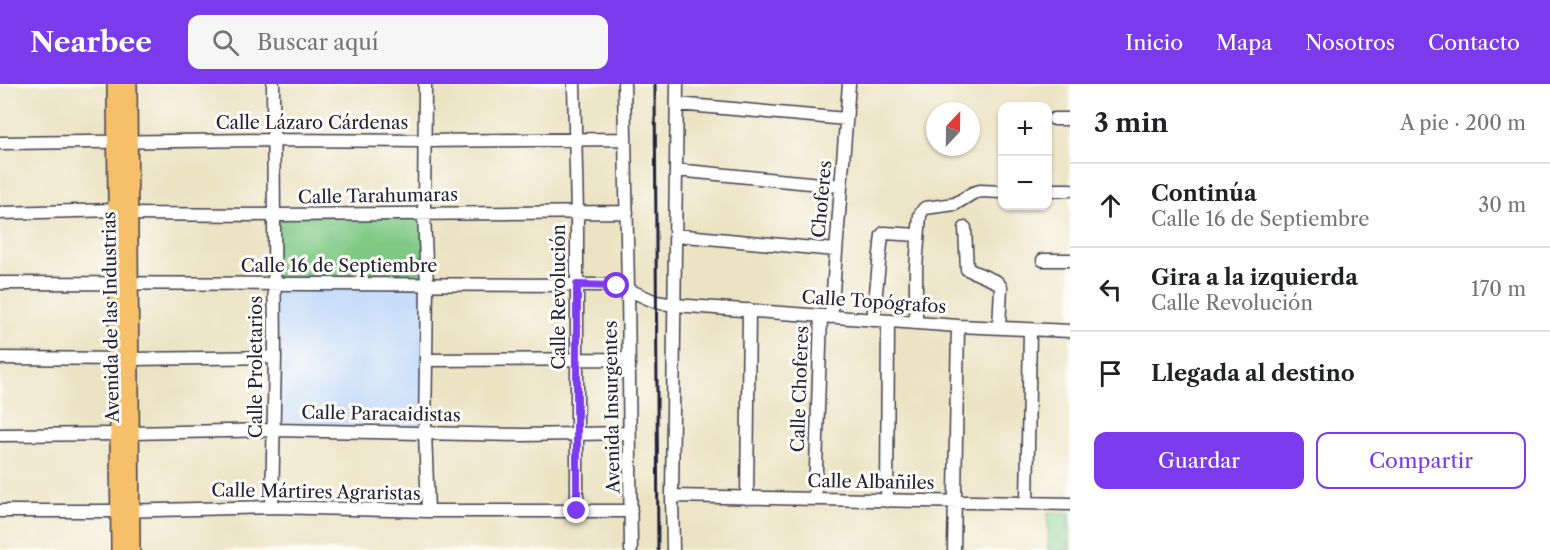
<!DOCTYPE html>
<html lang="es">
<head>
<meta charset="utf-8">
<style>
	:root { --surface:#fff; --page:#f6f6f6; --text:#202124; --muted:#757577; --line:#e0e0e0; --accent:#7c3aed }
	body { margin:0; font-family:"Libre Caslon Text",serif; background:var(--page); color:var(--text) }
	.controls { position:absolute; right:18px; top:18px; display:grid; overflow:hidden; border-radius:12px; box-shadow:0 2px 4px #0004 }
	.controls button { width:54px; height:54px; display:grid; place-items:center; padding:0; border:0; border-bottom:2px solid var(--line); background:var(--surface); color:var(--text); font:30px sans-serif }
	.compass { position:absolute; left:926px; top:18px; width:54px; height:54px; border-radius:50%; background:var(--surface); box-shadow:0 2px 4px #0004; rotate:22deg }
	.stop { position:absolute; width:18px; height:18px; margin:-14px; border:4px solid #7c3aed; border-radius:50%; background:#fff }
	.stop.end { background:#7c3aed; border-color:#fff; box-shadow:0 2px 6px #0008 }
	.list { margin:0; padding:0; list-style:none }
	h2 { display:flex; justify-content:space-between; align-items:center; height:78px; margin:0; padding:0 24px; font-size:26px }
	h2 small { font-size:20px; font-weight:400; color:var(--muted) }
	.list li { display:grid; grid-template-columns:39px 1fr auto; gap:18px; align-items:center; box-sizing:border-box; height:84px; padding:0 24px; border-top:2px solid var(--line) }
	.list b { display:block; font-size:22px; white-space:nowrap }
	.list p { margin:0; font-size:20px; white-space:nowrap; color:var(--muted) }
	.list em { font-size:20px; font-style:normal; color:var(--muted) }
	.actions { display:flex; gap:12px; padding:18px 24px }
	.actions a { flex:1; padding:14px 0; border:2px solid var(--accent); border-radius:12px; text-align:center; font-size:21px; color:var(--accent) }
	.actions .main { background:var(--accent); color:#fff }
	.icon { flex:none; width:33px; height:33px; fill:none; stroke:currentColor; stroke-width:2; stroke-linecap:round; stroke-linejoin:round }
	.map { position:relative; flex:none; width:1070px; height:466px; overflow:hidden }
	header { display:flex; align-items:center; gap:36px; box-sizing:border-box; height:84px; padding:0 30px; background:var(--accent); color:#fff }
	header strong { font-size:28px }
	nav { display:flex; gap:33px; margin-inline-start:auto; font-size:21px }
	.search { width:420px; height:54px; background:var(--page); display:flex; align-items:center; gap:15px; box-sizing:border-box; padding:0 21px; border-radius:12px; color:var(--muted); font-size:22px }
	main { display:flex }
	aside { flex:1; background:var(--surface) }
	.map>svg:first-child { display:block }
	.built { fill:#c7ddf9 }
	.green { fill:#7fc985; stroke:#507660; stroke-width:1.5 }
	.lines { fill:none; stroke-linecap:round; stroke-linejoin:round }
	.minor-casing { stroke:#403f4f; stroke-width:15 }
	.major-casing { stroke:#403f4f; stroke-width:18 }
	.minor { stroke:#fff; stroke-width:12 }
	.major { stroke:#f6c06b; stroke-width:15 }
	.rail { stroke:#22223b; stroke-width:3 }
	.route { stroke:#7c3aed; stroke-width:8 }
	.labels { text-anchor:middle; stroke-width:6; stroke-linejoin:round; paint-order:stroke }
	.street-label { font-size:18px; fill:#22223b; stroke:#fdfcf7 }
</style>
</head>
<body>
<header>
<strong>Nearbee</strong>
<div class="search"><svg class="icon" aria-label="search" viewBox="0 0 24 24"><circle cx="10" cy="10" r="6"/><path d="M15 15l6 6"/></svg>Buscar aquí</div>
<nav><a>Inicio</a><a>Mapa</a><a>Nosotros</a><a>Contacto</a></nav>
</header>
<main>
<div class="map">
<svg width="1070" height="466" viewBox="0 0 1070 466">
	<rect width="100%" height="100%" fill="#fdfcf7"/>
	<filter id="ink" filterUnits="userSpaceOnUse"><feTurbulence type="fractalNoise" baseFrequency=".0167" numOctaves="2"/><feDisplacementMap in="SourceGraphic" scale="12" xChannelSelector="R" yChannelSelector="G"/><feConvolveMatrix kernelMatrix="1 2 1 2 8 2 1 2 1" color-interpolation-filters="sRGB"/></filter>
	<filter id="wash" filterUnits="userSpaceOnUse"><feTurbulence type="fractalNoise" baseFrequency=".008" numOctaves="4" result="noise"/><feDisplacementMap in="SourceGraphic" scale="24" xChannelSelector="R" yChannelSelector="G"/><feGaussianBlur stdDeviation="1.35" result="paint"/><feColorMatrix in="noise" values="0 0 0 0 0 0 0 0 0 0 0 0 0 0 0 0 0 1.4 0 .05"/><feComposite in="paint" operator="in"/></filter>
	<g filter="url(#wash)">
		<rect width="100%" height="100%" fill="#ece3c3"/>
		<!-- built -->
		<path class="built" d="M274,200L427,201L425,348L278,341Z"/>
		<!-- green -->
		<path class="green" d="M424,130L427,201L274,200V131Z
			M1048,428L1070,429V466H1048Z"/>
	</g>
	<g filter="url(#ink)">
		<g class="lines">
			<defs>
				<path id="minor" d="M425,0L424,130L427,201L425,348L428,427
					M574,0L577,129V427
					M624,0L628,206L631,466
					M677,20L846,35
					M1054,35H1070
					M0,59L273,56L425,57L625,55
					M676,86L841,102
					M1048,106H1070
					M0,129L116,126
					M129,130L274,131L627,128
					M965,144L967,185L997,198L1001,203L999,244
					M675,151L835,166
					M1043,176H1070
					M0,199L612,201L622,203L656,218L675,221L958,242L1070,247
					M831,233L849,0
					M873,236L882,151L884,149L918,151
					M916,239V184L920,131L923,126L925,124L955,120L973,109L980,107L1002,108
					M0,274L131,275L275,273
					M426,276L628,275
					M131,349L274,346L522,351L629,349
					M0,351L117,350
					M672,412L1070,420
					M747,414L749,226
					M815,415L821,232
					M887,417L888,237
					M1027,419L1030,246
					M272,423L275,273L273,0
					M0,427H119L272,423L428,427H631
					M673,466L672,412L677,0
					M954,466L958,242"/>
				<path id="major" d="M115,0L119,466
					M129,0L132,466"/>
			</defs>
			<!-- minor casing -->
			<use href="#minor" class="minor-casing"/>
			<!-- major casing -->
			<use href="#major" class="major-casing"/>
			<!-- minor -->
			<use href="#minor" class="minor"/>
			<!-- major -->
			<use href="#major" class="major"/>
			<!-- rail -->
			<path class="rail" d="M655,0L658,466"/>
		</g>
	</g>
	<g class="lines" filter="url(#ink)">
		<!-- route -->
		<path class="route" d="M577,427V201L617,202"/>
	</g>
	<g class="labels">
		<!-- street labels -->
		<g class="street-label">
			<text x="312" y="45">Calle Lázaro Cárdenas</text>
			<text transform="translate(378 112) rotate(-1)" y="6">Calle Tarahumaras</text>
			<text transform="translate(822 115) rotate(-85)" y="6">Choferes</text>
			<text x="339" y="188">Calle 16 de Septiembre</text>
			<text transform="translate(559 213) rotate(-90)" y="6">Calle Revolución</text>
			<text transform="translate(874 218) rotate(4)" y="6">Calle Topógrafos</text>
			<text transform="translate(111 233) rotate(-91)" y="6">Avenida de las Industrias</text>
			<text transform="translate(256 283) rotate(-90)" y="6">Calle Proletarios</text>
			<text transform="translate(800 305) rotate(-88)" y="6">Calle Choferes</text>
			<text transform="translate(612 323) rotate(-91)" y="6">Avenida Insurgentes</text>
			<text transform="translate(381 330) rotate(1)" y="6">Calle Paracaidistas</text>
			<text transform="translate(871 398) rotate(1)" y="6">Calle Albañiles</text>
			<text transform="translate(316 408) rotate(1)" y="6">Calle Mártires Agraristas</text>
		</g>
	</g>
</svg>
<div class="controls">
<button>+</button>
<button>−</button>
</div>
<svg class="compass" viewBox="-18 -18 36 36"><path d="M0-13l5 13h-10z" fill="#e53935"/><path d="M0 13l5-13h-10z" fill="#757577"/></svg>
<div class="stop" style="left:617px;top:202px"></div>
<div class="stop end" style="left:577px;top:427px"></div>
</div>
<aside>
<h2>3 min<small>A pie · 200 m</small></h2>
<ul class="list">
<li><svg class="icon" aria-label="ahead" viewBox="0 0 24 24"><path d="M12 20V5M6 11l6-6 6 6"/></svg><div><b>Continúa</b><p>Calle 16 de Septiembre</p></div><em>30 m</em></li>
<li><svg class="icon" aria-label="left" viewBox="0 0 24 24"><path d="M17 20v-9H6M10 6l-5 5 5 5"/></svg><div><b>Gira a la izquierda</b><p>Calle Revolución</p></div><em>170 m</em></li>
<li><svg class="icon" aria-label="arrive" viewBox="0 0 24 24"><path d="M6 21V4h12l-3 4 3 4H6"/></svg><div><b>Llegada al destino</b></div></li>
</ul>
<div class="actions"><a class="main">Guardar</a><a>Compartir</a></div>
</aside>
</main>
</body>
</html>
